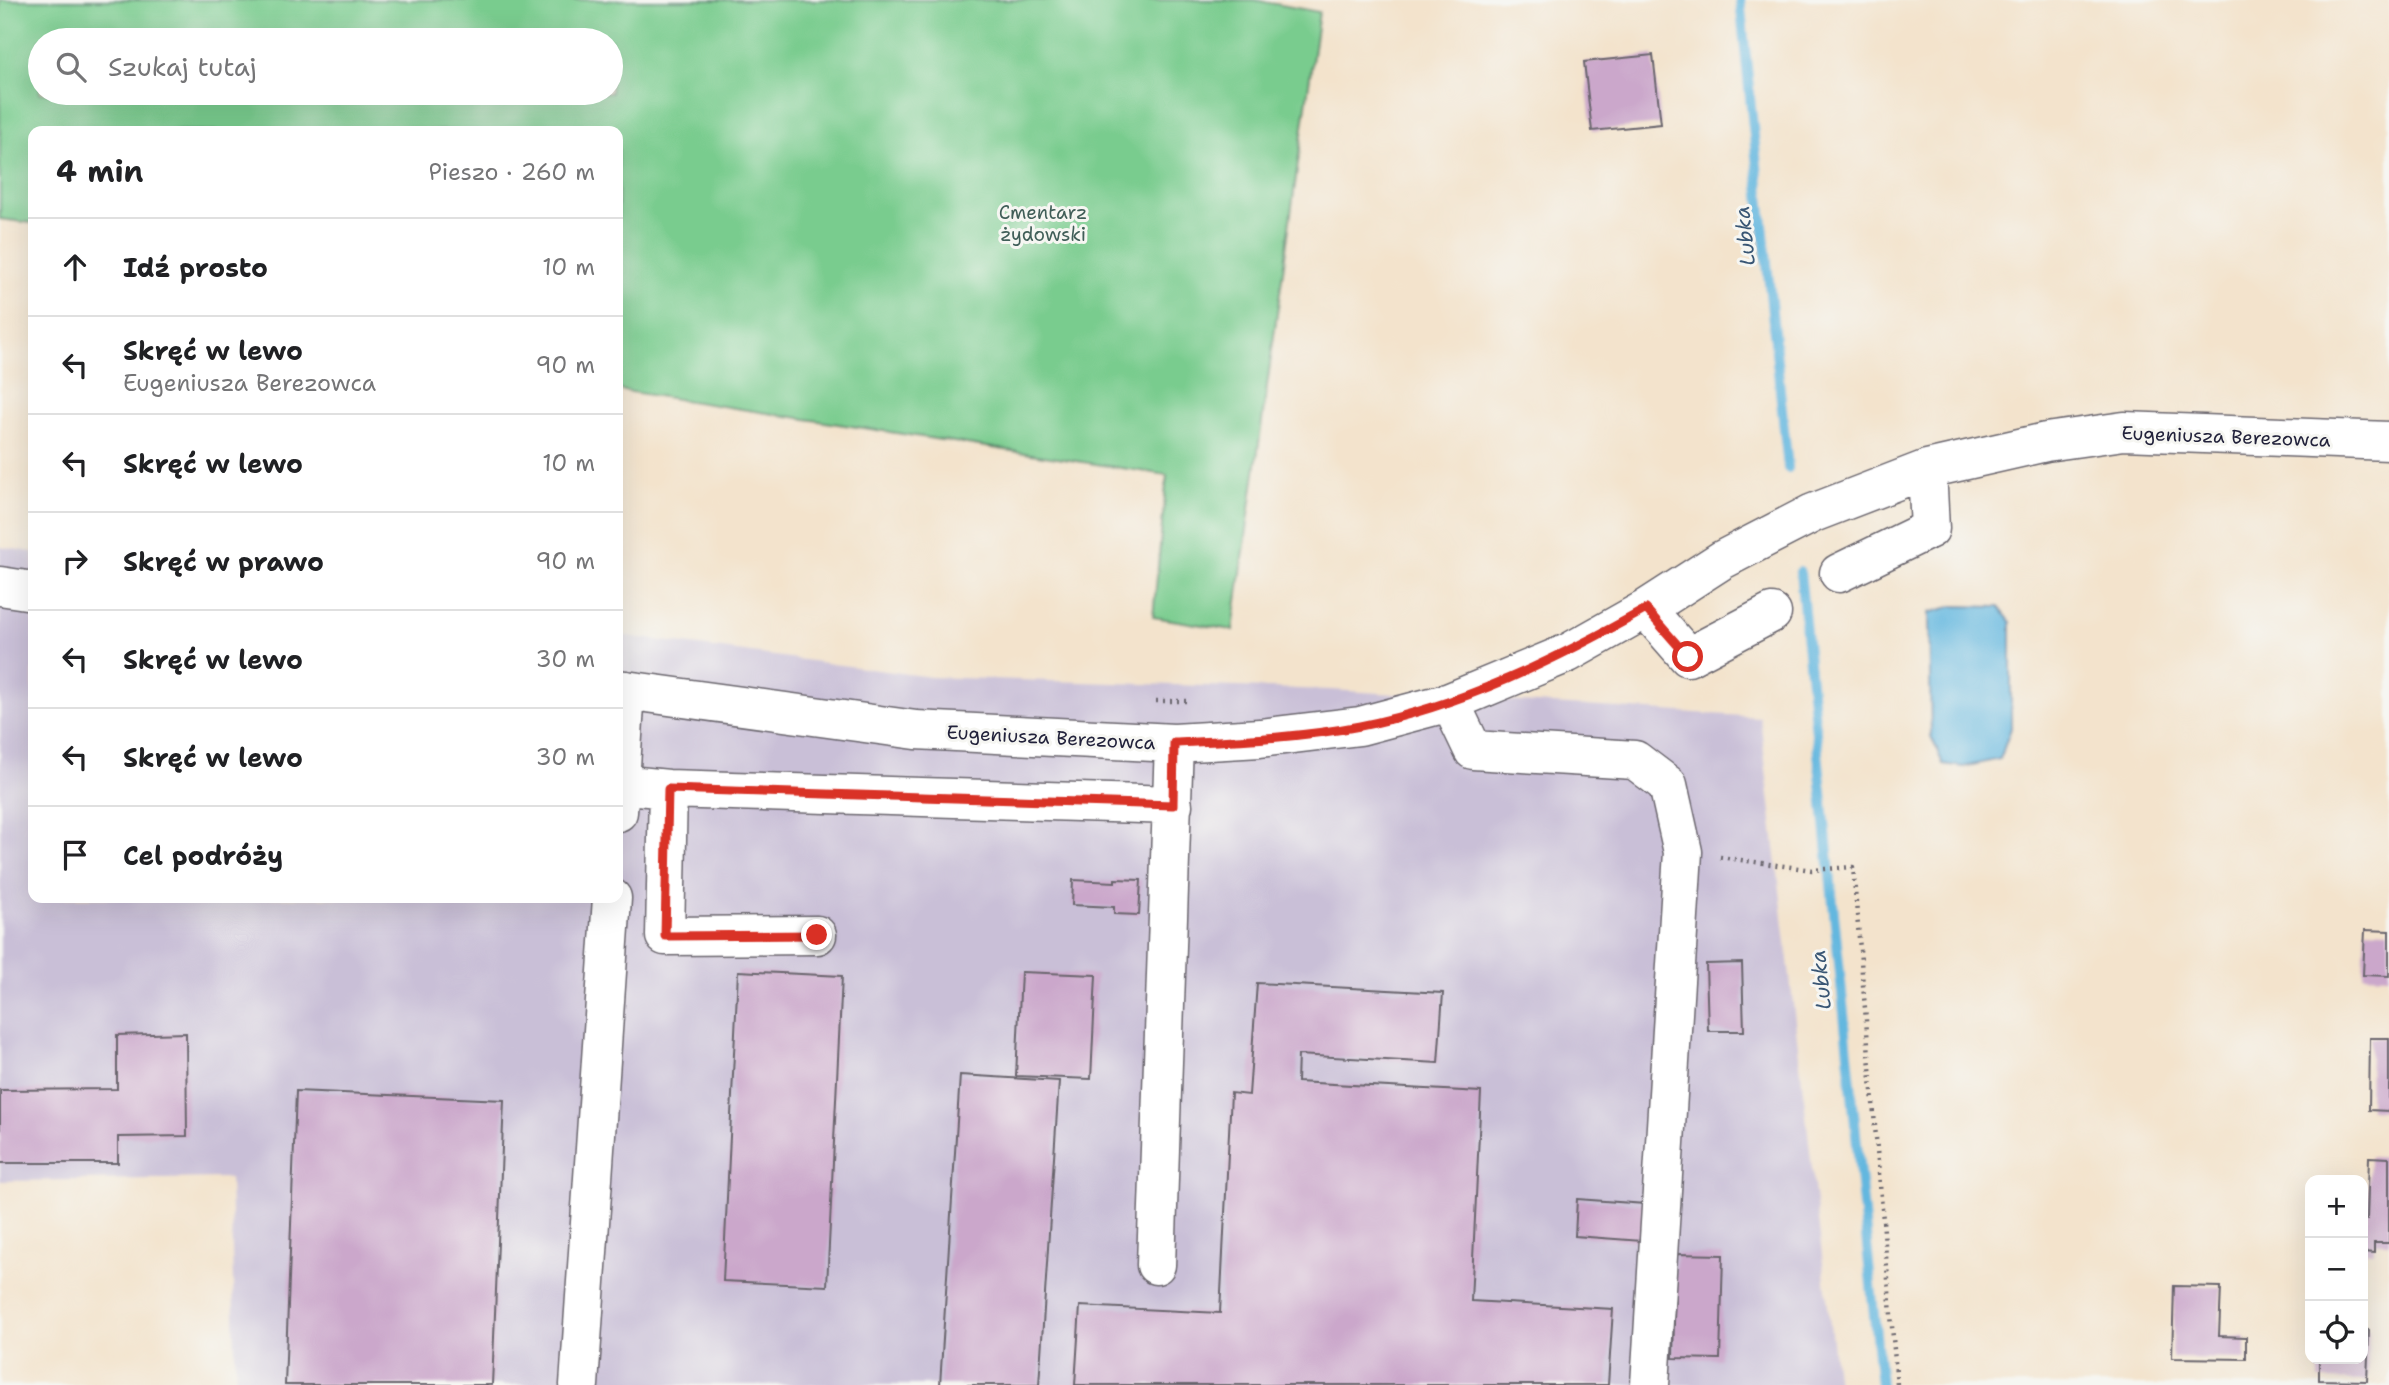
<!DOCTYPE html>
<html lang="pl">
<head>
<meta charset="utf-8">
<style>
	:root { --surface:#fff; --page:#f2f2f2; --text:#202124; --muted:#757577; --line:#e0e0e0 }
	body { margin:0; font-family:"Shantell Sans",sans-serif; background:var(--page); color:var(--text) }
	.controls { position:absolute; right:21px; bottom:21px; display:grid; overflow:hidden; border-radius:14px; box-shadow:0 7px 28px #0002 }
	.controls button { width:63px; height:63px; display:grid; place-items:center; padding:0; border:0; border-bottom:2px solid var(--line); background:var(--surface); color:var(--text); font:35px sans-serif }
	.stop { position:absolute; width:21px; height:21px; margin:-16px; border:5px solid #d93025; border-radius:50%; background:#fff }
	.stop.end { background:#d93025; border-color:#fff; box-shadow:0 2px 7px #0008 }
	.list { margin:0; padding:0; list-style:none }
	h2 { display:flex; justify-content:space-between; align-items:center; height:91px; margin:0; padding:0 28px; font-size:30px }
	h2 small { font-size:23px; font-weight:400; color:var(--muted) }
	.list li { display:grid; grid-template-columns:46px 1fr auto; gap:21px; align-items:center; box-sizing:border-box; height:98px; padding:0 28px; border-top:2px solid var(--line) }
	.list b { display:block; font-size:26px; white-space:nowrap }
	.list p { margin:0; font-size:23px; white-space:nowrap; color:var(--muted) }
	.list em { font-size:23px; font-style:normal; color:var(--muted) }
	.icon { flex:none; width:38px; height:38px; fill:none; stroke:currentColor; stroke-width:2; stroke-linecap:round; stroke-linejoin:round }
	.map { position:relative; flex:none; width:2389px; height:1385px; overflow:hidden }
	.search { position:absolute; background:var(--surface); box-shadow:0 7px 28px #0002; left:28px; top:28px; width:595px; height:77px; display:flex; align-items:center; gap:18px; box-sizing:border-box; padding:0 24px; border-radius:38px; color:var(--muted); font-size:26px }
	.panel { position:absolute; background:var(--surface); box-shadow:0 7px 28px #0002; left:28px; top:126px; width:595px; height:777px; border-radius:14px }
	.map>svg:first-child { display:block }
	.industrial { fill:#c9bfd7 }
	.green { fill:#79cc8e; stroke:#4e7764; stroke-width:2; fill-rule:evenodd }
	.water { fill:#63b7df; stroke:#426c8d; stroke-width:2 }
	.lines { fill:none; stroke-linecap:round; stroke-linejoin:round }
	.stream { stroke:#63b7df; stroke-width:10 }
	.building { fill:#cba7cb }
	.minor-casing { stroke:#6b666e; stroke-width:41 }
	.path { stroke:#6b666e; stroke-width:4.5; stroke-dasharray:2 5; stroke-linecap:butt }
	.minor { stroke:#fff; stroke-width:38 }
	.route { stroke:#d93025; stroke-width:9 }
	.labels { text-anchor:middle; stroke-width:6; stroke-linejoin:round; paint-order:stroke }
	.park-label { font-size:19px; fill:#405e58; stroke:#f6f6f2 }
	.street-label { font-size:19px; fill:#22223b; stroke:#f6f6f2 }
	.water-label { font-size:21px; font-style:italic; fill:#395674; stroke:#f6f6f2 }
</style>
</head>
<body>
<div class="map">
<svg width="2389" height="1385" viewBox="0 0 2389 1385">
	<rect width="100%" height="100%" fill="#f6f6f2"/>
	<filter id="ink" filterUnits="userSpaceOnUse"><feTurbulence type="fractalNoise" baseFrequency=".0143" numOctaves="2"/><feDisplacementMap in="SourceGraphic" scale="14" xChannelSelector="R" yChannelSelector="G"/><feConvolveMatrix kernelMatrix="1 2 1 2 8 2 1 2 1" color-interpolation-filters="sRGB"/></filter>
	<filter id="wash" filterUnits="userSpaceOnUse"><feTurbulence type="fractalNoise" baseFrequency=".00686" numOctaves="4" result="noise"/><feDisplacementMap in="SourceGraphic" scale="28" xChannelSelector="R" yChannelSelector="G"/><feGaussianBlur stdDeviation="1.57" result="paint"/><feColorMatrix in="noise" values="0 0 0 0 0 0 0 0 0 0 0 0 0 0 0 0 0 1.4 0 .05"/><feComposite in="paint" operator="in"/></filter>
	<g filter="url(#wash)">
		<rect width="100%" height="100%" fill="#f3e3cc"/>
		<!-- industrial -->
		<path class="industrial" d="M0,547L33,552V898H618V635L930,677L1332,690L1760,717L1837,1385H236L230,1178L0,1181Z"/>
		<!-- green -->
		<path class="green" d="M0,0H1254L1319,12L1233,630L1153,617L1167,475L618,390V131H33V223L0,219ZM40,40H611V93H40Z"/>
		<!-- water -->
		<path class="water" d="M1953,606L1999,607L2011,622V728L2000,759L1963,767L1943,764L1931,736L1929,613Z"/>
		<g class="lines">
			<!-- stream -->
			<path class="stream" d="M1740,0L1788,468
				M1800,572L1881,1385"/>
		</g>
		<g id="blocks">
			<!-- building -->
			<path class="building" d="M1653,55L1661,124L1592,131L1584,62Z
				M1115,879L1141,880L1139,915L1114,914V907L1072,905L1073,880L1115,882Z
				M2365,930L2389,931V976L2363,975Z
				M1742,963L1744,1031H1708L1706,964Z
				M738,971L842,976L827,1286L723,1281Z
				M1021,972L1096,975L1091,1079L1016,1076Z
				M1257,983L1443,993L1438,1063L1298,1055L1297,1082L1481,1092L1471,1301L1613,1309L1608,1385H1075L1080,1306L1220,1313L1231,1093L1249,1095Z
				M186,1033L187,1136L118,1137V1163H0V1090L117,1089V1035Z
				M2370,1038H2389V1111L2369,1110Z
				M960,1075L1059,1081L1039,1385H940Z
				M296,1091L504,1100L492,1385H285Z
				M2369,1157L2389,1158V1243H2374V1253L2363,1252V1219H2367Z
				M1577,1199L1645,1204L1642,1241L1575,1236Z
				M1676,1254L1723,1255L1720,1359L1673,1358Z
				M2174,1286L2221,1287L2219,1336L2246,1337V1359L2172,1358Z
				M2363,1329L2369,1330L2367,1381L2319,1380V1359H2363Z"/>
		</g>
	</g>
	<g filter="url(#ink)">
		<use href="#blocks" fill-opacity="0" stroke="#6b666e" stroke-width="2"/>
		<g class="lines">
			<defs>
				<path id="minor" d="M1839,573L1930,529L1927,469
					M0,586L33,591
					M1646,609L1688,657L1772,613
					M618,689L916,730L1174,743L1260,738L1360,726L1450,702L1568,653L1646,609L1722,560L1813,513L1927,469L2046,442L2124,431L2389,441
					M1450,702L1473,750L1635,760L1668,785L1683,852L1650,1385
					M618,784L668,789L1173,805
					M668,789L665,936L817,935
					M618,812L626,690
					M1156,1265L1174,743
					M579,1385L612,898"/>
			</defs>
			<!-- minor casing -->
			<use href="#minor" class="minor-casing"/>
			<!-- path -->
			<path class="path" d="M1156,701H1189
				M1720,857L1812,870L1853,867L1897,1385"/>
			<!-- minor -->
			<use href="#minor" class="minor"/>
		</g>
	</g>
	<g class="lines" filter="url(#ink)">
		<!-- route -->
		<path class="route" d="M817,935L665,936L668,789L1173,805L1174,743C1236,740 1299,738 1360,726C1462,706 1557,659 1646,609L1688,657"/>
	</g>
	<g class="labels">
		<!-- park labels -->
		<g class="park-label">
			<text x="1043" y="219">Cmentarz<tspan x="1043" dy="22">żydowski</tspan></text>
		</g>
		<!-- street labels -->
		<g class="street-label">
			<text transform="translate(2226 436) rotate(2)" y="7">Eugeniusza Berezowca</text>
			<text transform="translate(1051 737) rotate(3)" y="7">Eugeniusza Berezowca</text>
		</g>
		<!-- water labels -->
		<g class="water-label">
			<text transform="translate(1745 236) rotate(-96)" y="7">Lubka</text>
			<text transform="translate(1821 980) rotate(-96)" y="7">Lubka</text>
		</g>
	</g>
</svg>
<div class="controls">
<button>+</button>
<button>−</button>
<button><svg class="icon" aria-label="locate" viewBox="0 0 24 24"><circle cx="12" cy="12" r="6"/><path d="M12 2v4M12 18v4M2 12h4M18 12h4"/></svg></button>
</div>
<div class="stop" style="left:1688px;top:657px"></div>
<div class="stop end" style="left:817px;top:935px"></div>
<div class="search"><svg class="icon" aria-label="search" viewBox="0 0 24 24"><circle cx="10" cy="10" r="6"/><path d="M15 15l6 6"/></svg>Szukaj tutaj</div>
<section class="panel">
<h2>4 min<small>Pieszo · 260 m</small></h2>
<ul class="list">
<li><svg class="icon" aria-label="ahead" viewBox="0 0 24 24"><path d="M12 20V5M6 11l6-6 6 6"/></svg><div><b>Idź prosto</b></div><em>10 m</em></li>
<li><svg class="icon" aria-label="left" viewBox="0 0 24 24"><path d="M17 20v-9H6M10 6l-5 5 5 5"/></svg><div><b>Skręć w lewo</b><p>Eugeniusza Berezowca</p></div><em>90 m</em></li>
<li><svg class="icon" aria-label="left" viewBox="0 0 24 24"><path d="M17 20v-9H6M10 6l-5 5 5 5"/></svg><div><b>Skręć w lewo</b></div><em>10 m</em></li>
<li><svg class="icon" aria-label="right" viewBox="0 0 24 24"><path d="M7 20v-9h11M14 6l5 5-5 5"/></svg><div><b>Skręć w prawo</b></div><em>90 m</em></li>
<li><svg class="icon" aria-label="left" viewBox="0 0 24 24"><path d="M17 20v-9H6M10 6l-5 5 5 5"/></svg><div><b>Skręć w lewo</b></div><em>30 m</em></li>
<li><svg class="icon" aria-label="left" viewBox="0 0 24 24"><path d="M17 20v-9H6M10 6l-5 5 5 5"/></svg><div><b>Skręć w lewo</b></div><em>30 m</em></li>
<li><svg class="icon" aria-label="arrive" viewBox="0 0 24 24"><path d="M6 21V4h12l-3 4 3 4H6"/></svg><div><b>Cel podróży</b></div></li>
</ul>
</section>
</div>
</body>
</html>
